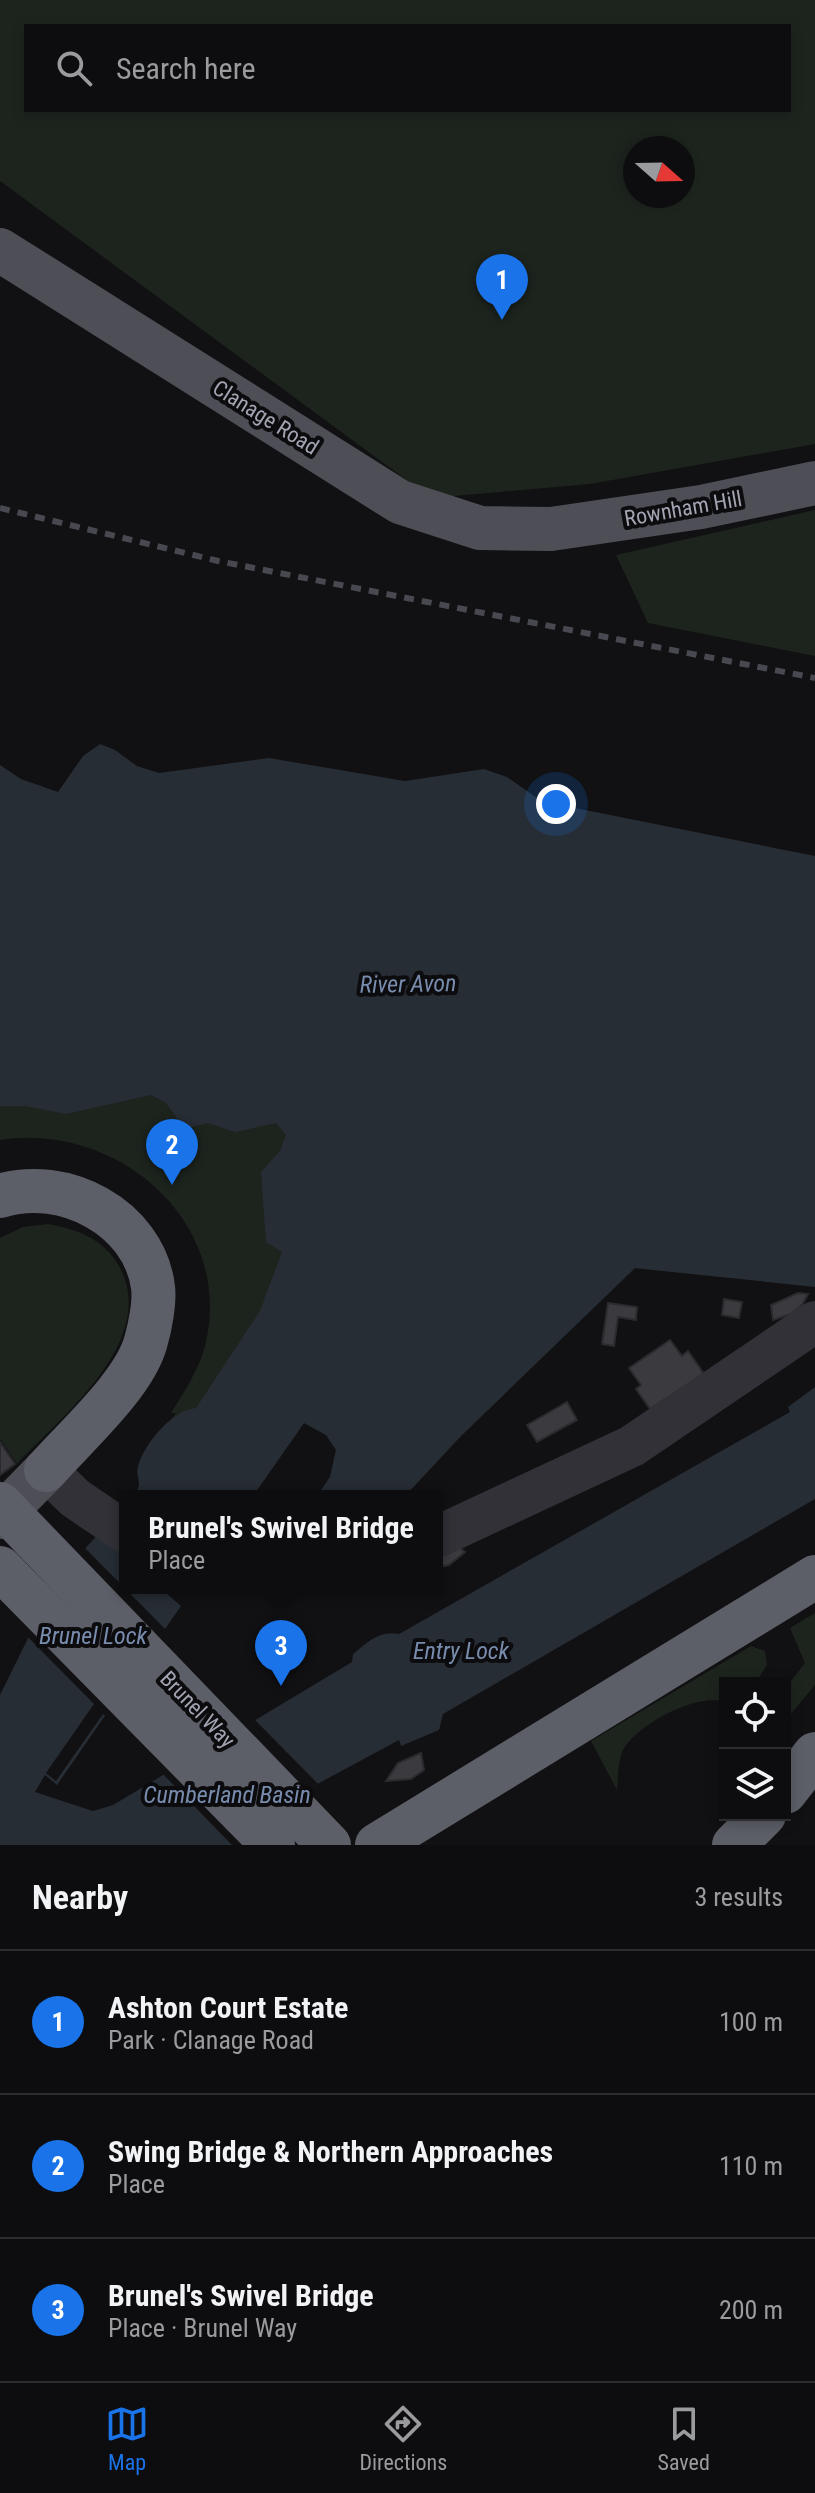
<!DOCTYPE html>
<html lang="en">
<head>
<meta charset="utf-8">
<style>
	:root { --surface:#0d0c0e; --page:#1b1a1c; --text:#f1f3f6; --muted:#9a9b9e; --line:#2d2c2e; --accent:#1a73e8 }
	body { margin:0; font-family:"Roboto Condensed",sans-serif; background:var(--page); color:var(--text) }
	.controls { position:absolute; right:24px; bottom:24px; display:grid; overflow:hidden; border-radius:0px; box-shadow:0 4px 12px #0003 }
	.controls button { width:72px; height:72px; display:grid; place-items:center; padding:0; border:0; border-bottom:2px solid var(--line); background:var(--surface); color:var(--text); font:40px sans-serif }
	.compass { position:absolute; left:623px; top:136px; width:72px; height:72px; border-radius:50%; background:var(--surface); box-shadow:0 4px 12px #0003; rotate:110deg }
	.you { position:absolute; left:556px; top:804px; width:28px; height:28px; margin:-20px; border:6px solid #fff; border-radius:50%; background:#1a73e8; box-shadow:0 0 0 12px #1a73e833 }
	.badge { display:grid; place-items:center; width:52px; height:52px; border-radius:50%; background:var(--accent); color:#fff; font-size:26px; font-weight:700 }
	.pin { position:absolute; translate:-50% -66px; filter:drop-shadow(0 2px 4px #0008) }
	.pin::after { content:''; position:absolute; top:42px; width:28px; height:24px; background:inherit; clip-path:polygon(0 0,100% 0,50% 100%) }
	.popup { position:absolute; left:119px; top:1490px; width:324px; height:104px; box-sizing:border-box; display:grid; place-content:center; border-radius:0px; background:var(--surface); filter:drop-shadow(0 2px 6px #0005); font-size:26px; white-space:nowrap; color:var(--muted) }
	.popup b { font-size:30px; color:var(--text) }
	.popup::after { content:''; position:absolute; left:50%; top:100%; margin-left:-16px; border:16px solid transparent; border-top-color:var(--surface) }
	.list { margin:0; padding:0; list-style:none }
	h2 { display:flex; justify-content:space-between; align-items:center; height:104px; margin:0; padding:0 32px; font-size:34px }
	h2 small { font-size:26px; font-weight:400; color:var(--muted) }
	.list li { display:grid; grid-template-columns:52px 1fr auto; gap:24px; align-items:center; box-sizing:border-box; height:144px; padding:0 32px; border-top:2px solid var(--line) }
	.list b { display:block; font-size:30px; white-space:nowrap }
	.list p { margin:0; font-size:26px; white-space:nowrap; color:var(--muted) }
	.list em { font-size:26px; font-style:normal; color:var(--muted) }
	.icon { flex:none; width:44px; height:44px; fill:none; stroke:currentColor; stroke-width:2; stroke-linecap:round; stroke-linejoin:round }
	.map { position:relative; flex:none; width:815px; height:1845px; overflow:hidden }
	.search { position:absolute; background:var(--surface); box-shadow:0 4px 12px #0003; left:24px; right:24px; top:24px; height:88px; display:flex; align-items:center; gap:20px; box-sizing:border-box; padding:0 28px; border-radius:0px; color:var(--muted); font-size:30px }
	.sheet { height:536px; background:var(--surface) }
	nav { display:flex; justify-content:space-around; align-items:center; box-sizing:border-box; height:112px; border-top:2px solid var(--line); background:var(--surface); font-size:22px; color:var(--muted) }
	nav a { display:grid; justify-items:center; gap:4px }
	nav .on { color:var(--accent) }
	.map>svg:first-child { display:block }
	.green { fill:#1d241e; fill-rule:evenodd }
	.water { fill:#272d35 }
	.pier { fill:#111012 }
	.building { fill:#3b3a3f; stroke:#2b2a2e; stroke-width:2 }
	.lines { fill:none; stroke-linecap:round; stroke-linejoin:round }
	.minor { stroke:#313137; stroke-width:42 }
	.major { stroke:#4d4e56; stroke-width:44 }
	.highway { stroke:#5d5f68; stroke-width:44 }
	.rail { stroke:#484950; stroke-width:6; stroke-dasharray:10 8; stroke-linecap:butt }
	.highway-bridge { stroke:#5d5f68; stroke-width:44 }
	.labels { text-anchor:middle; stroke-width:8; stroke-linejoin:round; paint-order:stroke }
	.street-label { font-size:22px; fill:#a2a4b2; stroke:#0c0b0d }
	.water-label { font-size:24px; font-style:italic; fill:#788cae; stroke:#0c0b0d }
</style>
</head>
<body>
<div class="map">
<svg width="815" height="1845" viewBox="0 0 815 1845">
	<rect width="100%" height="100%" fill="#111012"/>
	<!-- green -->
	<path class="green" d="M0,0H815V444L590,484L431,498L0,181ZM26,26H789V110H26ZM635,148H683V196H635Z
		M815,510V656L648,623L616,555Z
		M0,1009L721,1277L635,1268L461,1436L405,1496H317L330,1477L336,1450L326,1435L304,1423L253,1496H134L140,1484L139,1463L176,1413H171C185,1391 200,1368 206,1342C233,1220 116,1122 0,1140Z
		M48,1224C77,1229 104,1239 119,1266C160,1340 61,1417 17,1464L0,1439V1238L23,1227Z
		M815,1613V1685L785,1721V1689L805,1663L790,1628Z
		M751,1646L765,1651L767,1665L755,1683H725V1702C696,1692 634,1726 622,1752C618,1763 618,1779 617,1790L591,1741Z"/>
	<!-- water -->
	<path class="water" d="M100,744L115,750L137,766L159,773L269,758L405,781L484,769L507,777L540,800L560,805L815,856V1287L635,1268L461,1436L405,1496H317L330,1477L336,1450L326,1435L304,1423L253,1496H134C144,1484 135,1478 138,1466C145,1443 172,1410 196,1408L260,1311L282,1252L266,1242L261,1172L280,1151L286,1135L276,1123L235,1132L208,1123L187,1128L181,1124L166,1103L151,1095L66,1114L25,1106H0V765L21,779L58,792L83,756Z
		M815,1387V1499L443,1714L439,1730L401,1746L399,1740L297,1795L247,1845H0V1695L36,1622L76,1558L125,1506V1588H169L166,1593L181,1606L57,1785L45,1775L35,1792L93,1811L113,1805L352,1662L353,1654C367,1642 380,1630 399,1634L790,1412L788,1407Z"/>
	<!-- pier -->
	<path class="pier" d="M83,1546L168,1632L108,1718L103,1714L56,1781L46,1773L94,1704L25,1634L73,1556Z
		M252,1717L321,1787L299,1798L253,1845H232L161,1772Z"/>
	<!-- building -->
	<path class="building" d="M798,1293L808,1294L802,1305L791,1314L773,1320L771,1305Z
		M724,1299L742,1302L739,1318L722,1315Z
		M608,1303L637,1307L636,1320L618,1317L614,1346L602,1344Z
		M670,1340L682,1356L688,1351L704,1374L650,1409L636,1389L641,1385L629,1368Z
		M567,1402L577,1420L537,1442L527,1425Z
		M0,1442L15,1464L0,1475Z
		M452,1541L465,1552L449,1565L437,1568V1550Z
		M421,1753L424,1770L411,1779L386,1781L398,1763Z"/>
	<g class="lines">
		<!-- minor -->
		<path class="minor" d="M46,1470L75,1498L125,1532
			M437,1537L632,1446L815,1322"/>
		<!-- major -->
		<path class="major" d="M0,250L400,502L480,528L551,529L701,507L815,483
			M0,1517L46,1470"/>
		<!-- highway -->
		<path class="highway" d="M0,1196C63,1176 144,1217 153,1287C155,1302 150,1327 146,1341C135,1384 75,1437 46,1470
			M0,1568L273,1845
			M785,1792L815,1754
			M377,1845L815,1577
			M734,1845L764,1815"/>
		<!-- rail -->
		<path class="rail" d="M0,508L218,561L815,678"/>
		<!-- highway-bridge -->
		<path class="highway-bridge" d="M0,1504L329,1845"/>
	</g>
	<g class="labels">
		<!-- street labels -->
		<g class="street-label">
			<text transform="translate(266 417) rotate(32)" y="8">Clanage Road</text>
			<text transform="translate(683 508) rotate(-10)" y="8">Rownham Hill</text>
			<text transform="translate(198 1709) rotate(46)" y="8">Brunel Way</text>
		</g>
		<!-- water labels -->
		<g class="water-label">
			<text transform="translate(408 984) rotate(-1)" y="8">River Avon</text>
			<text x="93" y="1644">Brunel Lock</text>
			<text x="461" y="1659">Entry Lock</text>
			<text x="227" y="1803">Cumberland Basin</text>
		</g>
	</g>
</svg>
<div class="controls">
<button><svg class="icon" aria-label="locate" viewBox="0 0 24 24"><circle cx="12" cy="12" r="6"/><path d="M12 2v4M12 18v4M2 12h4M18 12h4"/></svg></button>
<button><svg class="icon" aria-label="layers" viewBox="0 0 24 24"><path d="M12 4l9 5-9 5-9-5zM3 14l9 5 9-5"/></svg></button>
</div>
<svg class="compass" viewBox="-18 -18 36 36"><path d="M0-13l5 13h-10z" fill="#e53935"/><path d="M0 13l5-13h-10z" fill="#9a9b9e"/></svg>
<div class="you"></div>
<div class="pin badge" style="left:502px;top:320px">1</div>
<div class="pin badge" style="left:172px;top:1185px">2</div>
<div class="pin badge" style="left:281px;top:1686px">3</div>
<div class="popup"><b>Brunel's Swivel Bridge</b>Place</div>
<div class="search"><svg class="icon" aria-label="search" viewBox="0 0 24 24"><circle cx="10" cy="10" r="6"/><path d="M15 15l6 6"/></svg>Search here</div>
</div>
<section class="sheet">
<h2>Nearby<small>3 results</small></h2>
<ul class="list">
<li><span class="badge">1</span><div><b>Ashton Court Estate</b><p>Park · Clanage Road</p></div><em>100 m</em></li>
<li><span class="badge">2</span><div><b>Swing Bridge &amp; Northern Approaches</b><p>Place</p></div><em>110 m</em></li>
<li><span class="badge">3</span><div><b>Brunel's Swivel Bridge</b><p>Place · Brunel Way</p></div><em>200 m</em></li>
</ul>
</section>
<nav>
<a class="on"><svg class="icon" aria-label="map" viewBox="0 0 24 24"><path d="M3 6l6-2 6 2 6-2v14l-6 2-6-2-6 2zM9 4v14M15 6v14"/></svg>Map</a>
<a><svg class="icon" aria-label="directions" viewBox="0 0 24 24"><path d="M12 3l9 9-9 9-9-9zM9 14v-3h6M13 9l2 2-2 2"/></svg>Directions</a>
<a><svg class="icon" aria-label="saved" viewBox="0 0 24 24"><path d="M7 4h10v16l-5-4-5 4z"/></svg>Saved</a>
</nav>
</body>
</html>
